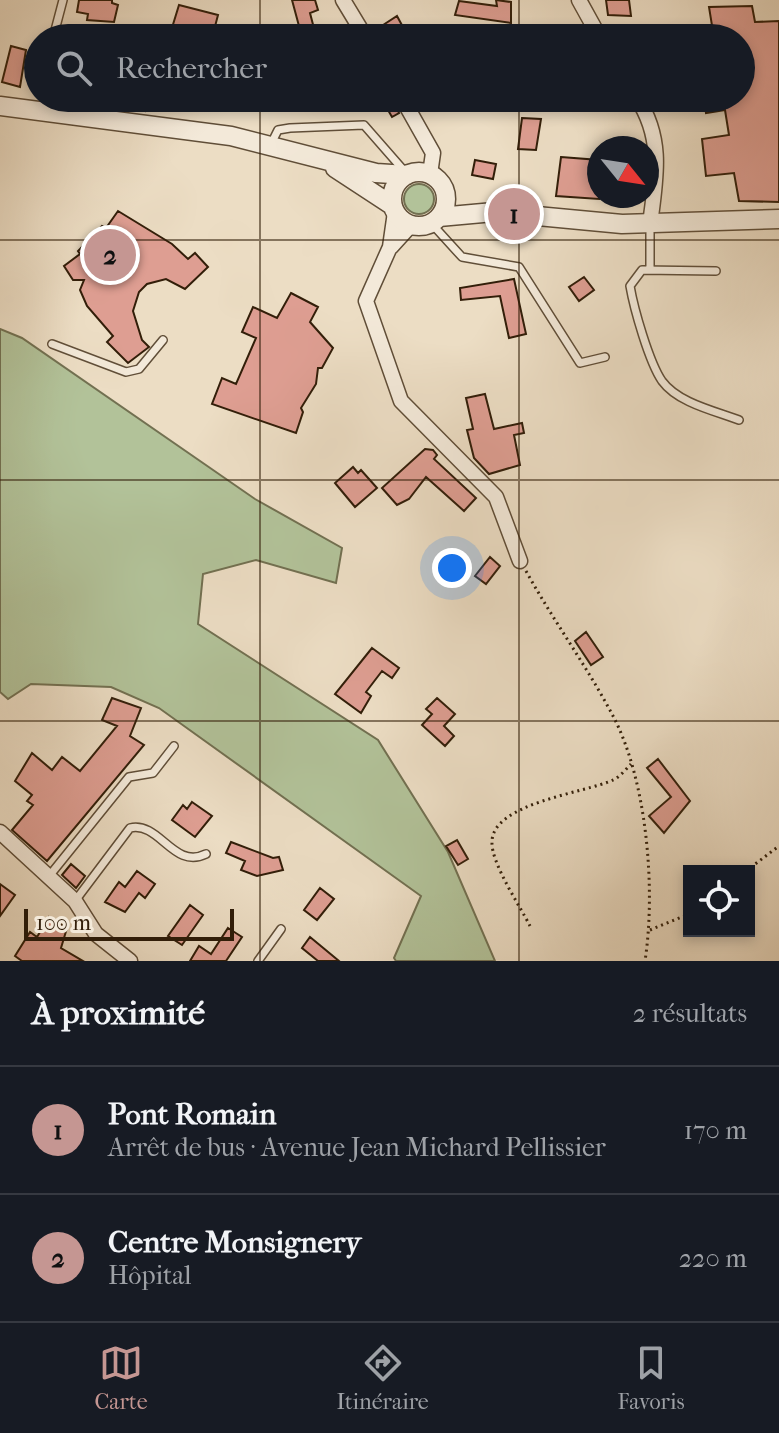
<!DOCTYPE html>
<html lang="fr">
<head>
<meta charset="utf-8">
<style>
	:root { --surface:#171b24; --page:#20242c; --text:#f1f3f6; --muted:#9ea1a6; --line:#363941; --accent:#c59692 }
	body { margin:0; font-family:"IM FELL French Canon",serif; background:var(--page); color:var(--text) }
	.controls { position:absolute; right:24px; bottom:24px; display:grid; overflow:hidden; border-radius:0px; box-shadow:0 4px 12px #0003 }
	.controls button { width:72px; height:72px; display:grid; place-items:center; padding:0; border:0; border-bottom:2px solid var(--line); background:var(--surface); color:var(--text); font:40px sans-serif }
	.compass { position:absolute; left:587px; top:136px; width:72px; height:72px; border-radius:50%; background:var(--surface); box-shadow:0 4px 12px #0003; rotate:120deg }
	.scale { position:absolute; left:24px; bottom:20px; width:210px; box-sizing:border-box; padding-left:8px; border:4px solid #321e09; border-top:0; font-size:22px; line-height:28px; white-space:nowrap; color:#321e09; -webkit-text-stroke:6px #f3e9d9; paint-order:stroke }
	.you { position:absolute; left:452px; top:568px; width:28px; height:28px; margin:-20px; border:6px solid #fff; border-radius:50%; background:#1a73e8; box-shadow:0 0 0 12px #1a73e833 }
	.badge { display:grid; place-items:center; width:52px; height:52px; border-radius:50%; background:var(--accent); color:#111; font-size:26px; font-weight:700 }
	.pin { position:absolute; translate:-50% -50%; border:4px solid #fff; box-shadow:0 2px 8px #0006 }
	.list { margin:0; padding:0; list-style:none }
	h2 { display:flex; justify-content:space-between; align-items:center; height:104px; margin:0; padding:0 32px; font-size:34px }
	h2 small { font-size:26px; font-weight:400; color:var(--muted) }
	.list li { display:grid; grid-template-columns:52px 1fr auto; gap:24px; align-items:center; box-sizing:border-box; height:128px; padding:0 32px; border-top:2px solid var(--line) }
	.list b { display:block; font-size:30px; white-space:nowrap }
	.list p { margin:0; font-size:26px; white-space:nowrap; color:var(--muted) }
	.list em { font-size:26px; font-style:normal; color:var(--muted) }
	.icon { flex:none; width:44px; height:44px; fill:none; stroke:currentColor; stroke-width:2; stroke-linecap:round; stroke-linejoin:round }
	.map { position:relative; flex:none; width:779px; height:961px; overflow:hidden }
	.search { position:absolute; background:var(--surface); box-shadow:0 4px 12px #0003; left:24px; right:24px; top:24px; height:88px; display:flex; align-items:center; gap:20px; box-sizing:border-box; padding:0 28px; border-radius:44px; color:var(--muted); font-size:30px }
	.sheet { height:360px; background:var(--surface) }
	nav { display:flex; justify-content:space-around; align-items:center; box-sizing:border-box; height:112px; border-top:2px solid var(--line); background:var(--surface); font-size:22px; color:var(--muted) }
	nav a { display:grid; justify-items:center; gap:4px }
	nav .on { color:var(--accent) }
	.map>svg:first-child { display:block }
	.green { fill:#b2c299; stroke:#727051; stroke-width:2 }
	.building { fill:#de9e92; stroke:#321e09; stroke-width:2 }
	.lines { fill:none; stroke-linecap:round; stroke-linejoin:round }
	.service-casing { stroke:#604e38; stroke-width:10 }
	.minor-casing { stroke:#604e38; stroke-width:17 }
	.tertiary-casing { stroke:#604e38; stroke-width:21 }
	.path { stroke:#321e09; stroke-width:3; stroke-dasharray:2 4; stroke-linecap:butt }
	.service { stroke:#f3e9d9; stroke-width:7 }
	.minor { stroke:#f3e9d9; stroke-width:14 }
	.tertiary { stroke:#f3e9d9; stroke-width:18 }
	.grid { fill:none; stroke:#321e09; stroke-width:2; stroke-opacity:0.55 }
</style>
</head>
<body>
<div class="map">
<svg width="779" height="961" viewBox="0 0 779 961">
	<rect width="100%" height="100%" fill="#ecddc4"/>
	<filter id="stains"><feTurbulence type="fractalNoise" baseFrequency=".0025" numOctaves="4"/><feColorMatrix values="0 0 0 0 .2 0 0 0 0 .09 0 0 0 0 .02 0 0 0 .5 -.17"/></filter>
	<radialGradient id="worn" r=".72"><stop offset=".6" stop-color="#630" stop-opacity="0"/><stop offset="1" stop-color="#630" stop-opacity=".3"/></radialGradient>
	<!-- green -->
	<path class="green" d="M404 199a15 15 0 1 1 30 0a15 15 0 1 1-30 0Z
		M0,329L22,338L255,499L342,548L336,583L256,560L203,574L198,624L378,740L448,852L495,961H396L394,958L421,896L159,708L111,687L31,684L8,699L0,692Z"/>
	<!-- building -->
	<path class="building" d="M79,0H112V3L118,5L114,22L87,20L88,14L77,12Z
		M292,0H315L318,10L310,13L316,36L268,38L267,35L299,26Z
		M496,0L511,2V23L455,15L459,1L497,6Z
		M606,0H629L631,16L608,15Z
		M179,5L218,15L212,38H180L181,34L171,31Z
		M752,6L755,22L779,21V202L739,201L734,173L706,176L702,139L729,135L725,110L706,113L704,98H741V38H714L709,7Z
		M397,16L404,29L399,32L403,38H386L380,27Z
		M11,46L26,50L20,87L2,82Z
		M111,98H148L145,111L110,102Z
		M381,98H392L399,113L392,117Z
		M522,118L541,119L536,150L518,149Z
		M561,157L599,160V199L556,196Z
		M475,160L496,164L493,179L472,175Z
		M118,211L172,244L188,259L195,253L208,267L185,289L166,279L147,284L139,292L133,311L142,340L149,347L128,363L107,342L113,336L87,306L80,290L84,280H73L64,266L80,254L78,251L102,226L106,228Z
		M584,277L594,290L579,301L569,287Z
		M514,279L526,334L509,338L500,296L461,300L460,288Z
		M291,293L318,307L310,322L333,348L322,368H318L316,384L301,408L303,412L296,433L212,404L222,378L236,384L256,338L242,332L253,307L277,318Z
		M485,394L494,429L522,423L524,433L514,435L520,465L489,474L474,458L467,430L473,429L466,398Z
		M425,449L433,450L437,455L434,459L476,498L464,511L426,477L409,499L397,505L382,488Z
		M353,467L358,473L361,470L377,488L355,507L335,483Z
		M490,557L500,566L486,584L475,576Z
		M586,632L603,657L591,665L575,641Z
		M372,648L399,668L392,678L382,671L366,692L371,696L361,713L335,694Z
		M112,698L141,708L130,736L144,745L47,861L12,830L33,805L27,801L32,795L15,781L32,753L52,770L62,757L80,771L117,726L102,720Z
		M437,698L455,714L444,726L454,736L445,746L422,725L432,714L426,709Z
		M658,759L690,801L664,833L649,816L671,797L647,768Z
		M192,802L212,816L195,837L172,820L183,805L187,809Z
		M457,840L468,859L458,865L446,846Z
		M231,842L273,858L279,857L283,870L257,876L241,870L245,861L226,853Z
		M71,864L85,876L76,888L62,875Z
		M137,871L155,884L145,898L139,893L125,912L105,902L119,882L125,887Z
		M0,884L15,895L0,916Z
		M320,888L334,899L317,920L304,910Z
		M190,905L203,915L182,945L168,936Z
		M49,917L67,928L61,948L83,961H22L15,956L30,932L37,937Z
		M228,928L242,937L226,961H190L199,946L211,954Z
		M310,937L339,961H318L302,948Z"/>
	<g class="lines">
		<defs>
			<path id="service" d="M53,38L63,0
				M271,144L278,130L290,128L364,125L406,173
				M431,223L462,257L519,267L580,363L605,357
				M650,270V224
				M716,271L642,270L630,286C634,309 649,362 662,381C678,403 715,411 739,420
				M52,344L126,372L139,369L163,340
				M50,875L129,777L153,773L174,746
				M75,901L130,828C160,821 173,870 206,854
				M258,961L281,929"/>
			<path id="minor" d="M343,0L366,38
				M579,0L600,38
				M402,98L433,153L430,174
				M637,98C664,139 656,178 650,224
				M395,212L390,247L366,301L401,401L496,497L520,561
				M391,247L411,225
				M0,832L75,901L96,934L130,961"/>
			<path id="tertiary" d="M0,106L231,136L376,173L407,175
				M335,168L393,206
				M392 199a27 27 0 1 1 54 0a27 27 0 1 1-54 0Z
				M439,217L494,212L622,224L779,219"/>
		</defs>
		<!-- service casing -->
		<use href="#service" class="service-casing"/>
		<!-- minor casing -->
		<use href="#minor" class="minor-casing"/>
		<!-- tertiary casing -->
		<use href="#tertiary" class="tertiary-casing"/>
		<!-- path -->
		<path class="path" d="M526,571C553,620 586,665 612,714C647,779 656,889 645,961
			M746,871L779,846
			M530,926C520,906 491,863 492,842C492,803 585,793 613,780C620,777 626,769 631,764
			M650,930L689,914"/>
		<!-- service -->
		<use href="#service" class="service"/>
		<!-- minor -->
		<use href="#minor" class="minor"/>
		<!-- tertiary -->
		<use href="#tertiary" class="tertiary"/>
	</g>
	<!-- grid -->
	<path class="grid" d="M260,0V38M519,0V38M260,98V961M519,98V961M0,240H779M0,480H779M0,721H779"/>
	<rect width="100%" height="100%" filter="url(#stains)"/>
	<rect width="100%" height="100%" fill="url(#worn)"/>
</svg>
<div class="controls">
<button><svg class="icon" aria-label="locate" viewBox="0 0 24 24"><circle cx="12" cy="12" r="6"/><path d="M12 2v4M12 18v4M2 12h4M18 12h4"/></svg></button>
</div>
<svg class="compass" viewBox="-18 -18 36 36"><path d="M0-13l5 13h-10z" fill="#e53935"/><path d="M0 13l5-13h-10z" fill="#9ea1a6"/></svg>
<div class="scale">100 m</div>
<div class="you"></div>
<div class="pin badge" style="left:514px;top:214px">1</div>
<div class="pin badge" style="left:110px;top:255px">2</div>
<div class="search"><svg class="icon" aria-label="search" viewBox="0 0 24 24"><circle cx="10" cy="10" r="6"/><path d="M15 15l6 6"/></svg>Rechercher</div>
</div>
<section class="sheet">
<h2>À proximité<small>2 résultats</small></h2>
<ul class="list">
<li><span class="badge">1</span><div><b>Pont Romain</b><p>Arrêt de bus · Avenue Jean Michard Pellissier</p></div><em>170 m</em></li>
<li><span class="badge">2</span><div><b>Centre Monsignery</b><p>Hôpital</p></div><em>220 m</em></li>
</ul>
</section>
<nav>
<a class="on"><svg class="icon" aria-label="map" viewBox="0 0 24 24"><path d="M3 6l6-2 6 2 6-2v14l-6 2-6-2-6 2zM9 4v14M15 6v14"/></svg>Carte</a>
<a><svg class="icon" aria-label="directions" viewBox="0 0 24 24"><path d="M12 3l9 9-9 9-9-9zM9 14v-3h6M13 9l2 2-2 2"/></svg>Itinéraire</a>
<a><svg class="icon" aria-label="saved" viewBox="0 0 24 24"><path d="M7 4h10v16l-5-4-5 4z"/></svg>Favoris</a>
</nav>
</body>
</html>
